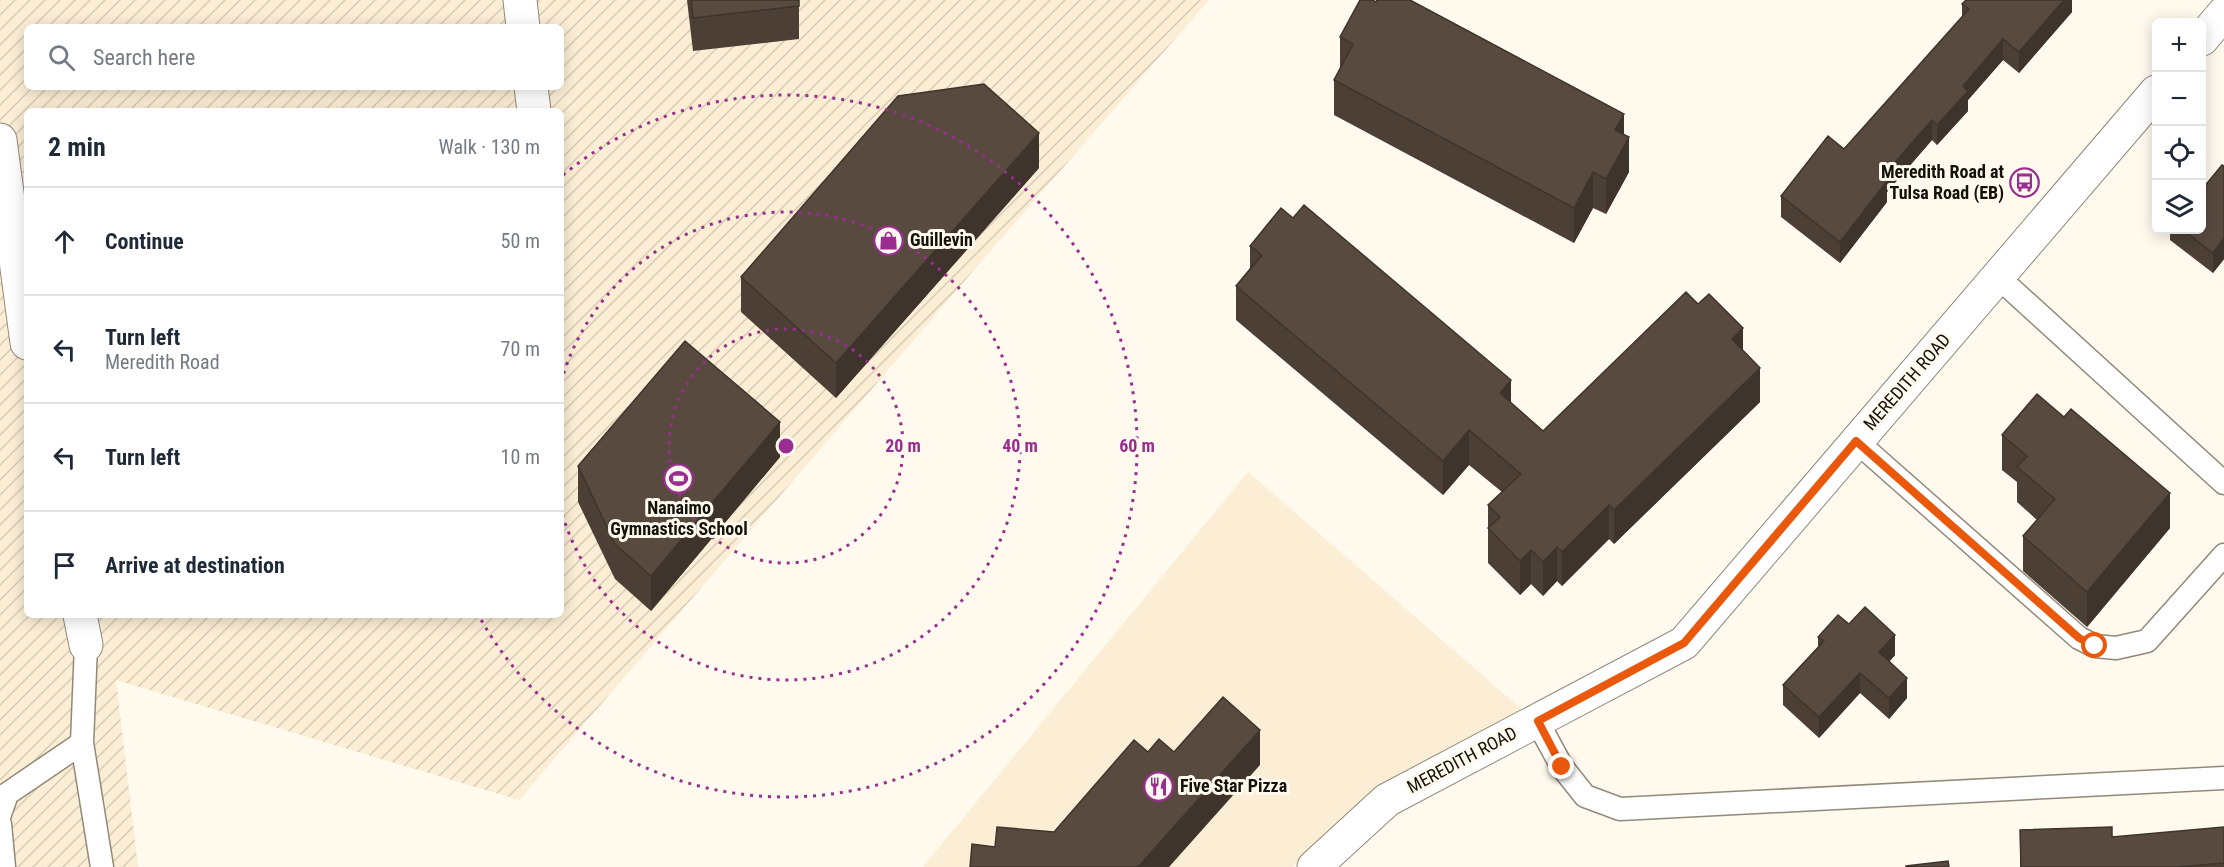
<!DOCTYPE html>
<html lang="en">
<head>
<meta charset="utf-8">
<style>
	:root { --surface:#fff; --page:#f2f2f3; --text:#1f2937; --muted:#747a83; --line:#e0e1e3 }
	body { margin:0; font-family:"Roboto Condensed",sans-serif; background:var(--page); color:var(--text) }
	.controls { position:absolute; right:18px; top:18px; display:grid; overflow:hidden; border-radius:9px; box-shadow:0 3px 15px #0003 }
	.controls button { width:54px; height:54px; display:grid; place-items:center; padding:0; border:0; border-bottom:2px solid var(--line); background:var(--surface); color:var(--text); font:30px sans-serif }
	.stop { position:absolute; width:18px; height:18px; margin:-14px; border:4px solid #ea580c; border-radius:50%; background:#fff }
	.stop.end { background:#ea580c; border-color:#fff; box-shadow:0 2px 6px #0008 }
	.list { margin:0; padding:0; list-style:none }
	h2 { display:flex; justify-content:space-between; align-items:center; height:78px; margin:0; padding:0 24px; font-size:26px }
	h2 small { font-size:20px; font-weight:400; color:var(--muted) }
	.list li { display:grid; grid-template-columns:39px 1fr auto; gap:18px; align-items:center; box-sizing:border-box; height:108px; padding:0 24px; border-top:2px solid var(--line) }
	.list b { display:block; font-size:22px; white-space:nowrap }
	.list p { margin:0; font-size:20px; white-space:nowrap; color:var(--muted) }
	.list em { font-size:20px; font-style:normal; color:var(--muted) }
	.icon { flex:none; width:33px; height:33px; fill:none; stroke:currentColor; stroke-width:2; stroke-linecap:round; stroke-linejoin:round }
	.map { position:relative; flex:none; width:2224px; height:867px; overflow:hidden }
	.search { position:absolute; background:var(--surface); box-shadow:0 3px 15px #0003; left:24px; top:24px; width:540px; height:66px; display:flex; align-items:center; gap:15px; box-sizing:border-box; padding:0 21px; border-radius:9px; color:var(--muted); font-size:22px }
	.panel { position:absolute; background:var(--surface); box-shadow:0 3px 15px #0003; left:24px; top:108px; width:540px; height:510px; border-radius:9px }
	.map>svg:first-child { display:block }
	.built { fill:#fceed5 }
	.industrial { fill:url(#industrial-furrows); fill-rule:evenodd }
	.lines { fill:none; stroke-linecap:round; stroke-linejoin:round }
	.lane-casing { stroke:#928979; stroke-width:25 }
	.street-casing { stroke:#928979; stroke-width:35 }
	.secondary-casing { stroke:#928979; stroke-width:35 }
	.lane { stroke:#fff; stroke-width:22 }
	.street { stroke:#fff; stroke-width:33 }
	.secondary { stroke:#fff; stroke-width:33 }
	.wall { fill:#4c4036 }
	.shaded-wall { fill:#3e342c }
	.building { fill:#584a3f; stroke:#3e342c; stroke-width:1.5 }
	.route { stroke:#ea580c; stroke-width:8 }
	.ring { fill:none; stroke:#992e90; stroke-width:3; stroke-dasharray:3 6 }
	.labels { text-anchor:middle; stroke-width:6; stroke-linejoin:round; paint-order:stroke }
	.poi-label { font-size:18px; font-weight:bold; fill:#14100a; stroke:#fff9ee; text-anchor:start }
	.street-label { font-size:18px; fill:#14100a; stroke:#fff9ee }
	.centre { fill:#992e90; stroke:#fff9ee; stroke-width:3 }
	.ring-label { font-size:18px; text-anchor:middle; font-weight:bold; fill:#992e90; stroke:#fff9ee; stroke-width:6; stroke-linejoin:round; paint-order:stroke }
</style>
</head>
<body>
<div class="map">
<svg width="2224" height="867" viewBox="0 0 2224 867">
	<defs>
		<pattern id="industrial-furrows" width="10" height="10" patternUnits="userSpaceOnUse" patternTransform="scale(1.5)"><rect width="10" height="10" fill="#fceed5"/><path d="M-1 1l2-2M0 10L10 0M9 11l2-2" fill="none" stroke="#d7cbb6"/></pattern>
	</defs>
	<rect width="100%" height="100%" fill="#fff9ee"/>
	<!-- built -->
	<path class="built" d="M1248,472L1526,713L1377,787L1293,867H923Z"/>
	<!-- industrial -->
	<path class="industrial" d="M0,0H1209L992,249L519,800L116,680L138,867H0ZM27,27H561V87H27ZM27,111H561V615H27Z"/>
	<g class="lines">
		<defs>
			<path id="lane" d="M1998,277L2224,483
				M1856,441L2079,638L2095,646L2116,648L2147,641L2224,555
				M1537,721L1562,767L1585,796L1620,809L2224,778
				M82,743L102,867
				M0,814L7,794L82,743L86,645
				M0,824L4,867"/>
			<path id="street" d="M520,0L523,27
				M531,87L534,111
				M0,140L27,343
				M80,615L86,645"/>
			<path id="secondary" d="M2202,39L2224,13
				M1314,867L1387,800L1684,643L2156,92"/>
		</defs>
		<!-- lane casing -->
		<use href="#lane" class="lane-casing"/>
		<!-- street casing -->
		<use href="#street" class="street-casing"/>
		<!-- secondary casing -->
		<use href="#secondary" class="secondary-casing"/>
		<!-- lane -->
		<use href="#lane" class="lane"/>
		<!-- street -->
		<use href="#street" class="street"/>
		<!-- secondary -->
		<use href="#secondary" class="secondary"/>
	</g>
	<!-- wall -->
	<path class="wall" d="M687,0H799V39L693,51Z
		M2072,0V12L2019,73L2003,60L1968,100V111L1937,145L1932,140L1887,192V202L1840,263L1781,217V196L1844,149L1962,17V4Z
		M1340,37L1624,134L1629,172L1606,214L1593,208L1574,243L1334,115V80L1340,70Z
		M2224,166V259L2213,273L2170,240V230H2202L2204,187Z
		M1039,168L836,398L741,312V277Z
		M1250,246L1511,403L1543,431L1743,350L1760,402L1614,544L1609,539L1562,586L1557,581L1543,596L1531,584L1520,595L1488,563V505L1502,492L1469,465L1443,495L1236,320V286L1250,268Z
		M2002,435L2170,528L2087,627L2023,571V536L2037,520L2017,502V482L2002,470Z
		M780,457L651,611L615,579L578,502V466Z
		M1849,624L1895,655L1889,662L1907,698L1889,719L1860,693L1819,738L1783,705V685L1818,647V637Z
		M2224,827V867H2020V830L2112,837Z"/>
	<!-- shaded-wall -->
	<path class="shaded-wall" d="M2064,0H2072V12L2019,73V52Z
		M2003,39V60L1968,100V111L1937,145V125L1963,86Z
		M1624,114V147L1629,137V172L1606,214V179L1615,130Z
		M1932,120V140L1887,192V202L1840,263V242L1882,177Z
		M1039,133V168L836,398V363Z
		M1593,172V208L1574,243V208Z
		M2224,238V259L2213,273V253Z
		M1743,328V363L1732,339Z
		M1760,368V402L1614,544V510Z
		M1511,380V414L1500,393Z
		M780,422V457L651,611V576Z
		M1469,430V465L1443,495V461Z
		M2170,493V528L2087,627V592Z
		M1609,505V539L1562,586V552Z
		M1557,547V581L1543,596V562Z
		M1531,550V584L1520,595V561Z
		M1895,635V655L1879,673V652Z
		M1860,673V693L1819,738V717Z
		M1907,678V698L1889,719V698Z
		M1260,730V765L1169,867H1138Z"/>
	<!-- building -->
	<path class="building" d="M691,0H799V6L693,18Z
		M1360,0H1373L1376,2L1377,0H1410L1624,114L1615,130L1629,137L1606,179L1593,172L1574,208L1334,80L1353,44L1340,37Z
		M1966,0H2064L2019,52L2003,39L1963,86L1968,91L1937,125L1932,120L1882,177L1887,181L1840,242L1781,196L1828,136L1844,149L1969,9L1962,4Z
		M984,84L1039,133L836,363L741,277L898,96Z
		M2222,165L2224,166V238L2213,253L2183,230H2202V185L2204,187Z
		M1304,205L1511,380L1500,393L1543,431L1686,292L1698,304L1709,294L1743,328L1732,339L1760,368L1614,510L1609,505L1562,552L1557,547L1543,562L1531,550L1520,561L1488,528L1500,517L1488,505L1521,474L1469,430L1443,461L1236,286L1262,255L1250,246L1281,208L1293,218Z
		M685,341L780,422L651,576L615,544L578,466Z
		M2037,394L2064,417L2071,409L2170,493L2087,592L2023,536L2055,499L2017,467L2027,456L2002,435Z
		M1865,607L1895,635L1879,652L1907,678L1889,698L1860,673L1819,717L1783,685L1824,641L1818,637L1838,615L1849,624Z
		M1223,697L1260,730L1138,867H970L972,844L995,847L997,827L1054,832L1134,740L1148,752L1159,739L1174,752Z
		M2112,827V837L2224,827V863L2178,867H2021L2020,830Z
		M1948,861L1949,867H1906V866Z"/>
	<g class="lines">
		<!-- route -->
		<path class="route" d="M1562,767L1538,721L1684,643L1856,441L2079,638L2095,646"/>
	</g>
	<!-- distance rings -->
	<g class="ring">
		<circle cx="786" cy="446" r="117"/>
		<path d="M561 382A234 234 0 1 1 561 510"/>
		<path d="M563 175A351 351 0 1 1 479 616"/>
	</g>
	<!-- icons -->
	<defs>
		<symbol id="bus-ring" viewBox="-11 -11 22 22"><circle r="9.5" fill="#fff9ee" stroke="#992e90" stroke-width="1.5"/><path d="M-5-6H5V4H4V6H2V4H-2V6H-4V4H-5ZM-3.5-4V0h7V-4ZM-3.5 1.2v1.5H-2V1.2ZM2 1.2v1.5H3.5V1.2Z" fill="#992e90"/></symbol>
		<symbol id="shop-ring" viewBox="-11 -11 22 22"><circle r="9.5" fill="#fff9ee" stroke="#992e90" stroke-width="1.5"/><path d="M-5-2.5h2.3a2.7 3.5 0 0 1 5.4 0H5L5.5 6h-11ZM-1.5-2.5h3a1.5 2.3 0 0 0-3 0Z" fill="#992e90"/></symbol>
		<symbol id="stadium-ring" viewBox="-11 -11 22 22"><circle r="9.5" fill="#fff9ee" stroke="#992e90" stroke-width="1.5"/><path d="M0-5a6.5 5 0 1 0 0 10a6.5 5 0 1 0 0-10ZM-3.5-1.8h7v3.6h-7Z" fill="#992e90"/></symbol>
		<symbol id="restaurant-ring" viewBox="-11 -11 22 22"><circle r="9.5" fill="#fff9ee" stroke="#992e90" stroke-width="1.5"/><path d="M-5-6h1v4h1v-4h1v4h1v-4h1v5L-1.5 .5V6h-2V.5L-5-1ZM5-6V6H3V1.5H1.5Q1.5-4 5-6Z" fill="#992e90"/></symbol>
	</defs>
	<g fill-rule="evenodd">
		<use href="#bus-ring" x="2008" y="166" width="33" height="33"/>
		<use href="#shop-ring" x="872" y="224" width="33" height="33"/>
		<use href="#stadium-ring" x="662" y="462" width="33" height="33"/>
		<use href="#restaurant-ring" x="1142" y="770" width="33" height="33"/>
	</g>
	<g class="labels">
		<!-- poi labels -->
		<g class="poi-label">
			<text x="2004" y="178" text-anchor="end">Meredith Road at<tspan x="2004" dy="21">Tulsa Road (EB)</tspan></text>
			<text x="910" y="246">Guillevin</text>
			<text x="679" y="514" text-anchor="middle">Nanaimo<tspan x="679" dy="21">Gymnastics School</tspan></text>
			<text x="1180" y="792">Five Star Pizza</text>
		</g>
		<!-- street labels -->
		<g class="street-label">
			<text transform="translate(1907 382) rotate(-49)" y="6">MEREDITH ROAD</text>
			<text transform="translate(1462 760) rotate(-28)" y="6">MEREDITH ROAD</text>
		</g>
	</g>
	<circle cx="786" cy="446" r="9" class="centre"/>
	<g class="ring-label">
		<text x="903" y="452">20 m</text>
		<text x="1020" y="452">40 m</text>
		<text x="1137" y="452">60 m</text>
	</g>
</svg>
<div class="controls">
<button>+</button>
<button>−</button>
<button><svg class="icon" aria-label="locate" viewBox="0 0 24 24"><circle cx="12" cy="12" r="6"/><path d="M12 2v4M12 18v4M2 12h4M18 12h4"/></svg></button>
<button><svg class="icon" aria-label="layers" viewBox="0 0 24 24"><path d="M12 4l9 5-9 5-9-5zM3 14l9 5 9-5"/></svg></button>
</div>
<div class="stop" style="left:2095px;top:646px"></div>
<div class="stop end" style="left:1562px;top:767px"></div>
<div class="search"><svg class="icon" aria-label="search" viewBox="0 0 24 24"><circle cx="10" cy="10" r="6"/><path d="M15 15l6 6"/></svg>Search here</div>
<section class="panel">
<h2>2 min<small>Walk · 130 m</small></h2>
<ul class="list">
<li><svg class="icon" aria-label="ahead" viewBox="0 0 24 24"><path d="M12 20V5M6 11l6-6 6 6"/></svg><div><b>Continue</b></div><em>50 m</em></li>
<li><svg class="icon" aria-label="left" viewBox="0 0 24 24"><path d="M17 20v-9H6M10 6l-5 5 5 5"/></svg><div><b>Turn left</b><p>Meredith Road</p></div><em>70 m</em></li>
<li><svg class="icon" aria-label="left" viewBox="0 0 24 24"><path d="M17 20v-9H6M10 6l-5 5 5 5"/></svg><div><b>Turn left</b></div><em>10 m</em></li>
<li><svg class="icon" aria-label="arrive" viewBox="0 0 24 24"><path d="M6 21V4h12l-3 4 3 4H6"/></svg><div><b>Arrive at destination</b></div></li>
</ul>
</section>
</div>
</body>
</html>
